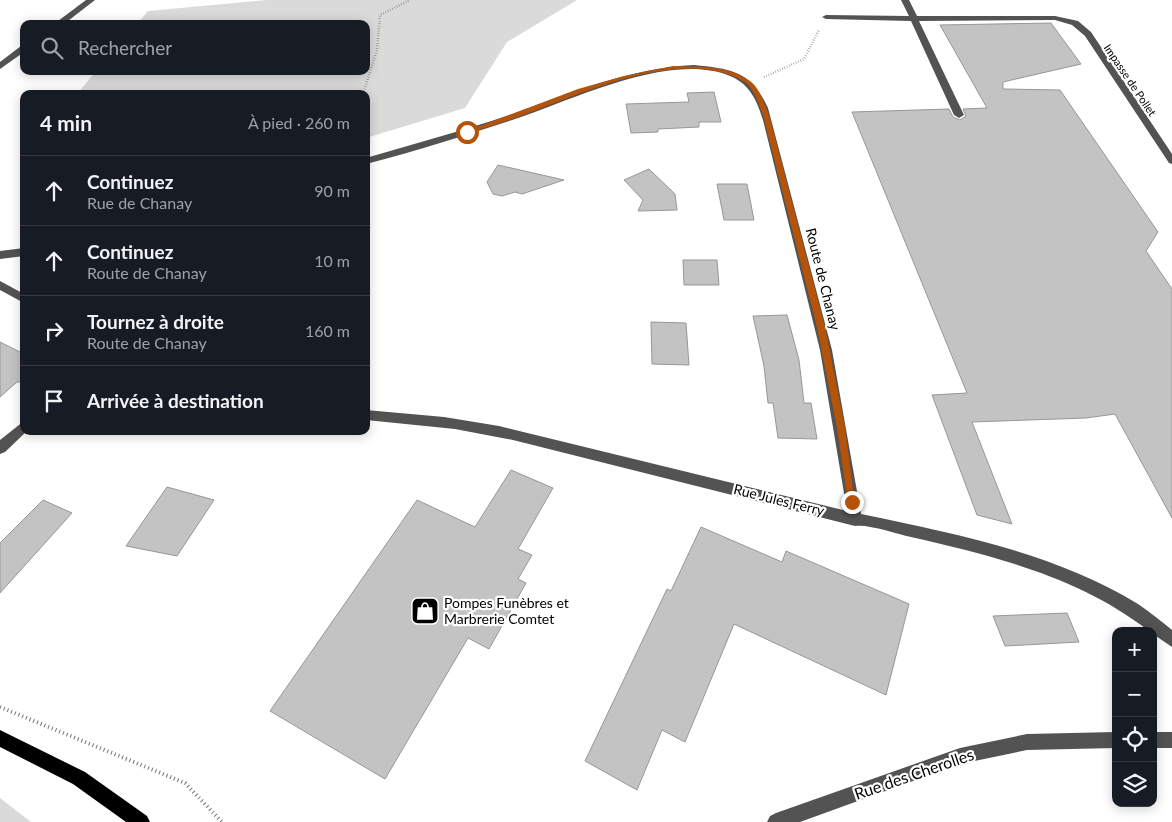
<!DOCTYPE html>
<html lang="fr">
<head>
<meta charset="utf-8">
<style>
	:root { --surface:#171b24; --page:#242831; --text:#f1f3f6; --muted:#9ea1a6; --line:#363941 }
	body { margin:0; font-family:Lato,sans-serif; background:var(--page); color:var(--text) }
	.controls { position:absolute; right:15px; bottom:15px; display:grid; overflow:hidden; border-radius:10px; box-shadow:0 2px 12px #0003 }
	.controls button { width:45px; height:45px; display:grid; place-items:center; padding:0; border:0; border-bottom:1px solid var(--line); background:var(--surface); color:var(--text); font:25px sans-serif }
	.stop { position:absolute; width:15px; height:15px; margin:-11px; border:4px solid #b45309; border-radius:50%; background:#fff }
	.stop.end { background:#b45309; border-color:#fff; box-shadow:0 1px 5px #0008 }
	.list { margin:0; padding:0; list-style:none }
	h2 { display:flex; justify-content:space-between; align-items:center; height:65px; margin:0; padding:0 20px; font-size:21px }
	h2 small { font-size:16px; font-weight:400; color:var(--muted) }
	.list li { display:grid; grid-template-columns:32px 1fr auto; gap:15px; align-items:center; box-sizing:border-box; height:70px; padding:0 20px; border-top:1px solid var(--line) }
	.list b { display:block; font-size:19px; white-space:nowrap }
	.list p { margin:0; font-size:16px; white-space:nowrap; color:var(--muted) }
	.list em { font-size:16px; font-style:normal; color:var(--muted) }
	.icon { flex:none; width:28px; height:28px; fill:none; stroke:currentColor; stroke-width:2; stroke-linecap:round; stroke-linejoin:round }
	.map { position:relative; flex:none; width:1172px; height:822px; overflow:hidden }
	.search { position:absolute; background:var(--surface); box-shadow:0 2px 12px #0003; left:20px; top:20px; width:350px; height:55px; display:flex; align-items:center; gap:12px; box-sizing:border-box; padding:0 18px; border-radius:10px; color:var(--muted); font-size:19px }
	.panel { position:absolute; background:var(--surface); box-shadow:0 2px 12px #0003; left:20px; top:90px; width:350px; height:345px; border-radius:10px }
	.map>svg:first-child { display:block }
	.green { fill:#dadada }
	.building { fill:#c3c3c3; stroke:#979797 }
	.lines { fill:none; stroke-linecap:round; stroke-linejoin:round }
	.path-far1 { stroke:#757575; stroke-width:2.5; stroke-dasharray:0.5 2; stroke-linecap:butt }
	.path { stroke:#757575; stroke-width:4; stroke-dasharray:1 3; stroke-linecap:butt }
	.minor { fill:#535353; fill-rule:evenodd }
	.major { fill:#000; fill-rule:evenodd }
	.route { fill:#b45309 }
	.labels { text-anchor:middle; stroke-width:4.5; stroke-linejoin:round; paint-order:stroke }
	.far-street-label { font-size:11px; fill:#000; stroke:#fff }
	.street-label { font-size:14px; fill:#000; stroke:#fff }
	.poi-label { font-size:14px; fill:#000; stroke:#fff; text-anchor:start }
	.near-street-label { font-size:16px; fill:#000; stroke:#fff }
</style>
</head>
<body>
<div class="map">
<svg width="1172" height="822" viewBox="0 0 1172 822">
	<rect width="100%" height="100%" fill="#fff"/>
	<!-- green -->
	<path class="green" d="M267,0H577L507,42L465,108L366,138V94H77L96,71H366V24H137L148,11Z
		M0,798L31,822H0Z"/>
	<!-- building -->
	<path class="building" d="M1051,23L1081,64L1003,82V89L1060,90L1158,232L1146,251L1172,289V518L1115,414L1086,418L972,422L1012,524L977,515L932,395L967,393L852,112L949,109L953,117L960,120L966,116L963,109L987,108L940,25Z
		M714,92L721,122H699V127L658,129V132L631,133L626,104L689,102L687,93Z
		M498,165L564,180L522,194L515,192L502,196L493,194L487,182Z
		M649,169L675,194L677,210L638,211L643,200L624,180Z
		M717,184H747L754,220H724Z
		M683,260H717L719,285H684Z
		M787,315L799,360L804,403H811L817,439L778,438L773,403H768L764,366L753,316Z
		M651,322L686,323L689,365L652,364Z
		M0,342L24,354V382H17L0,397Z
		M511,470L553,488L518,549L532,555L518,579L526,583L489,649L468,638L385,779L270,711L417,500L475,527Z
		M167,487L214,500L177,556L126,546Z
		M43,500L72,513L0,593V543Z
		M701,527L782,562L786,551L909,604L886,695L734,624L685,742L662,730L637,790L585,761L667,589L671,591Z
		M1067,613L1079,642L1005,646L993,616Z"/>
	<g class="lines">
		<!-- path-far1 -->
		<path class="path-far1" d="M764,77L804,59L819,30
			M363,94L377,50L380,15L410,0"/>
		<!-- path -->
		<path class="path" d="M0,707L185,783L222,822"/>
		<!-- minor -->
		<path class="minor" d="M86,0H95L64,24H54Z
			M901,0H909L917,16H1055L1078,21L1091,32L1172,154V164L1169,163L1085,36L1072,25L1055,20L919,21L964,115L959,118L954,115L911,21L826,19L822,17L826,15L909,16Z
			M21,46H24V52L0,69V62Z
			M694,65C732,69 751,71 768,108L832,350L861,514C956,534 1055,553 1138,604C1150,612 1161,621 1172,630V647L1153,634V631H1149C1080,577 994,556 911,537C896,534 869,524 855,526L513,440L455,429L366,420V410L444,417L499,426L847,511L820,350L763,120C757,101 750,84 730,76C670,51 573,100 515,119C466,135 416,151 366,164V158C416,143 466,130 515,113C575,92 630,68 694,65Z
			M24,248V256L0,259V251Z
			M0,281L24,294V303L0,290Z
			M24,421V431H27L5,452L0,454V440Z
			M1116,732V748L1027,750L960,764L800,822H767L770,816L776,813L960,748L1027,734Z
			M1153,732H1172V748H1153Z"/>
		<!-- major -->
		<path class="major" d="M0,730L85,772L147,816L150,822H126L73,784L0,747Z"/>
	</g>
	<!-- route -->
	<path class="route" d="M673,66C699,67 728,65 750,81C760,88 764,104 769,115L825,327L845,428L855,505H849L848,502L837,428L817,327L763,115C759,105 754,88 745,82C684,45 582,93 523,115C505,122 487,127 469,133L464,132L578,89L624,76Z"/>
	<!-- icons -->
	<defs>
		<symbol id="shop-square" viewBox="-11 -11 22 22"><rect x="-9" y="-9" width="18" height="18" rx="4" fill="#000" stroke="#fff"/><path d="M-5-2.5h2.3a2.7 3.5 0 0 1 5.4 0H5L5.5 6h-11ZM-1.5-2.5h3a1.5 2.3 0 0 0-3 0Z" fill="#fff"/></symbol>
	</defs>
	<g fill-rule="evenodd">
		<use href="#shop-square" x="409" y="595" width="32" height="32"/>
	</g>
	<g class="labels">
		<!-- far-street labels -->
		<g class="far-street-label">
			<text transform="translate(1130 80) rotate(56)" y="4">Impasse de Pollet</text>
		</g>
		<!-- street labels -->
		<g class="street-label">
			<text transform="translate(823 279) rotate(76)" y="5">Route de Chanay</text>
			<text transform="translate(779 500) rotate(14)" y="5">Rue Jules Ferry</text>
		</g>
		<!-- poi labels -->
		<g class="poi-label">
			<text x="444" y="608">Pompes Funèbres et<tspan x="444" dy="16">Marbrerie Comtet</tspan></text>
		</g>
		<!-- near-street labels -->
		<g class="near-street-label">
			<text transform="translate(914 774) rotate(-19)" y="6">Rue des Cherolles</text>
		</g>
	</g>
</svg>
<div class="controls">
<button>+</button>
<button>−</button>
<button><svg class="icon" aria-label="locate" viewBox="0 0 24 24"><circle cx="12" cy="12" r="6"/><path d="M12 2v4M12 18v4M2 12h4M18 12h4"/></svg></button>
<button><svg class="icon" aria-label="layers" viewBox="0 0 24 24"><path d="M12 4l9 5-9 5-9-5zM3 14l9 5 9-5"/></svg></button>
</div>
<div class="stop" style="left:467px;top:132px"></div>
<div class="stop end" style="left:852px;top:502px"></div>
<div class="search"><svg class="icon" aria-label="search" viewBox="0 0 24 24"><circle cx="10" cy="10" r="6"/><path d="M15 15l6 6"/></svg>Rechercher</div>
<section class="panel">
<h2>4 min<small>À pied · 260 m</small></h2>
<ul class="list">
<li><svg class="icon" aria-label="ahead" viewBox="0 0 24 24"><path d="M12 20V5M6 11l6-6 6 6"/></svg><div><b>Continuez</b><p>Rue de Chanay</p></div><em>90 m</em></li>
<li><svg class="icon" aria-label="ahead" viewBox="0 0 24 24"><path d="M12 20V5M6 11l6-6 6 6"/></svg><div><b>Continuez</b><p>Route de Chanay</p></div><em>10 m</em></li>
<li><svg class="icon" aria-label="right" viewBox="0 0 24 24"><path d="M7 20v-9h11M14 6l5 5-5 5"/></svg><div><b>Tournez à droite</b><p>Route de Chanay</p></div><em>160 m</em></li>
<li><svg class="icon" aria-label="arrive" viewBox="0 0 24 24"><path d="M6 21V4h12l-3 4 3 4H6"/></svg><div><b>Arrivée à destination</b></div></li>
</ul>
</section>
</div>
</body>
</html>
